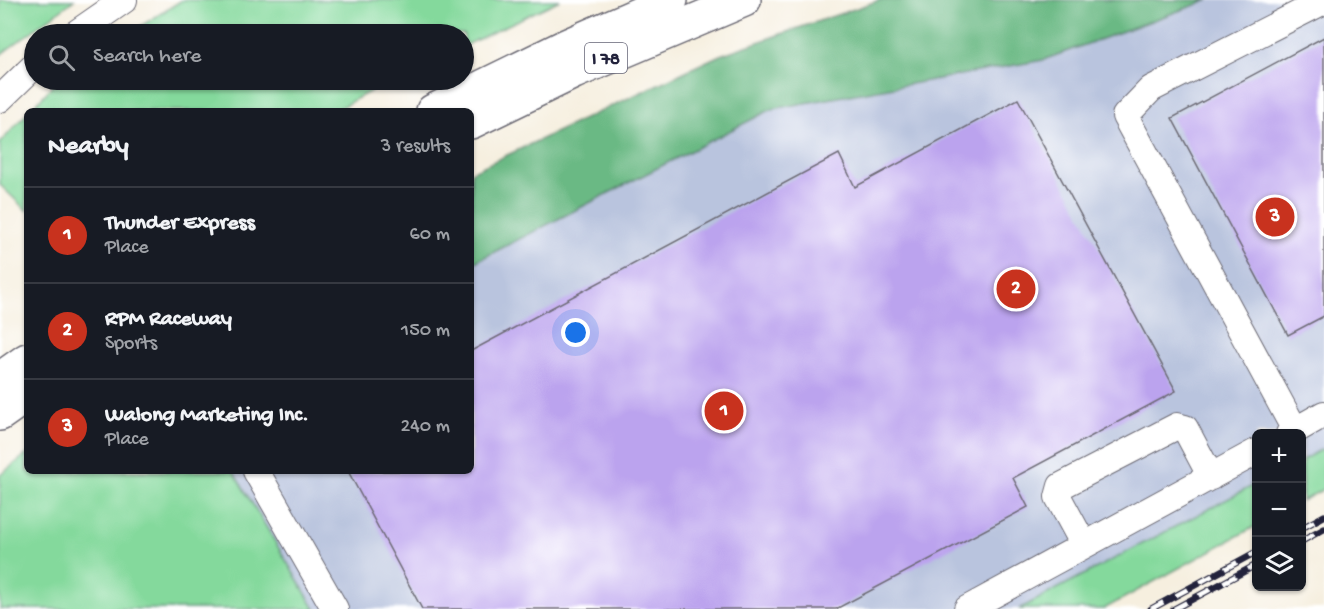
<!DOCTYPE html>
<html lang="en">
<head>
<meta charset="utf-8">
<style>
	:root { --surface:#171b24; --page:#20242c; --text:#f1f3f6; --muted:#9ea1a6; --line:#363941; --accent:#c8321e }
	body { margin:0; font-family:"Gochi Hand",sans-serif; background:var(--page); color:var(--text) }
	.controls { position:absolute; right:18px; bottom:18px; display:grid; overflow:hidden; border-radius:9px; box-shadow:0 2px 4px #0004 }
	.controls button { width:54px; height:54px; display:grid; place-items:center; padding:0; border:0; border-bottom:2px solid var(--line); background:var(--surface); color:var(--text); font:30px sans-serif }
	.you { position:absolute; left:576px; top:333px; width:21px; height:21px; margin:-15px; border:4px solid #fff; border-radius:50%; background:#1a73e8; box-shadow:0 0 0 9px #1a73e833 }
	.badge { display:grid; place-items:center; width:39px; height:39px; border-radius:50%; background:var(--accent); color:#fff; font-size:20px; font-weight:700 }
	.pin { position:absolute; translate:-50% -50%; border:3px solid #fff; box-shadow:0 2px 6px #0006 }
	.list { margin:0; padding:0; list-style:none }
	h2 { display:flex; justify-content:space-between; align-items:center; height:78px; margin:0; padding:0 24px; font-size:26px }
	h2 small { font-size:20px; font-weight:400; color:var(--muted) }
	.list li { display:grid; grid-template-columns:39px 1fr auto; gap:18px; align-items:center; box-sizing:border-box; height:96px; padding:0 24px; border-top:2px solid var(--line) }
	.list b { display:block; font-size:22px; white-space:nowrap }
	.list p { margin:0; font-size:20px; white-space:nowrap; color:var(--muted) }
	.list em { font-size:20px; font-style:normal; color:var(--muted) }
	.icon { flex:none; width:33px; height:33px; fill:none; stroke:currentColor; stroke-width:2; stroke-linecap:round; stroke-linejoin:round }
	.map { position:relative; flex:none; width:1324px; height:609px; overflow:hidden }
	.search { position:absolute; background:var(--surface); box-shadow:0 2px 4px #0004; left:24px; top:24px; width:450px; height:66px; display:flex; align-items:center; gap:15px; box-sizing:border-box; padding:0 21px; border-radius:33px; color:var(--muted); font-size:22px }
	.panel { position:absolute; background:var(--surface); box-shadow:0 2px 4px #0004; left:24px; top:108px; width:450px; height:366px; border-radius:9px }
	.map>svg:first-child { display:block }
	.industrial { fill:#b9c4de }
	.green { fill:#84d99c; stroke:#537e6c; stroke-width:1.5 }
	.forest { fill:#6bb984; stroke:#466e60; stroke-width:1.5 }
	.building { fill:#bba3ee }
	.lines { fill:none; stroke-linecap:round; stroke-linejoin:round }
	.minor-casing { stroke:#6c6a74; stroke-width:28 }
	.highway-casing { stroke:#6c6a74; stroke-width:36 }
	.minor { stroke:#fff; stroke-width:26 }
	.highway { stroke:#fff; stroke-width:33 }
	.rail-casing { stroke:#22223b; stroke-width:7 }
	.rail { stroke:#fff; stroke-width:4.5; stroke-dasharray:14; stroke-linecap:butt }
	.labels { text-anchor:middle; stroke-width:6; stroke-linejoin:round; paint-order:stroke }
	.shield { fill:#fff; stroke:#646476; stroke-width:1.5 }
	.shield-label { font-size:18px; font-weight:bold; fill:#22223b }
</style>
</head>
<body>
<div class="map">
<svg width="1324" height="609" viewBox="0 0 1324 609">
	<rect width="100%" height="100%" fill="#fff"/>
	<filter id="ink" filterUnits="userSpaceOnUse"><feTurbulence type="fractalNoise" baseFrequency=".0167" numOctaves="2"/><feDisplacementMap in="SourceGraphic" scale="12" xChannelSelector="R" yChannelSelector="G"/><feConvolveMatrix kernelMatrix="1 2 1 2 8 2 1 2 1" color-interpolation-filters="sRGB"/></filter>
	<filter id="wash" filterUnits="userSpaceOnUse"><feTurbulence type="fractalNoise" baseFrequency=".008" numOctaves="4" result="noise"/><feDisplacementMap in="SourceGraphic" scale="24" xChannelSelector="R" yChannelSelector="G"/><feGaussianBlur stdDeviation="1.35" result="paint"/><feColorMatrix in="noise" values="0 0 0 0 0 0 0 0 0 0 0 0 0 0 0 0 0 1.4 0 .05"/><feComposite in="paint" operator="in"/></filter>
	<g filter="url(#wash)">
		<rect width="100%" height="100%" fill="#f6efdf"/>
		<!-- industrial -->
		<path class="industrial" d="M1209,0H1324V448L1302,460V434H1256V484L1019,609H315L233,471H471V264L772,109L1043,60Z"/>
		<!-- green -->
		<path class="green" d="M0,0H74L0,55Z
			M182,0H560L464,46V34H128Z
			M58,80H391L334,111H29Z
			M27,113V211L0,185V143Z
			M1324,448V489L1302,501V460Z
			M27,454V471H233L315,609H0V475Z
			M1256,484V526L1104,609H1019Z"/>
		<!-- forest -->
		<path class="forest" d="M880,0H1209L1043,60L772,109L471,264V172L720,55Z"/>
		<g id="blocks">
			<!-- building -->
			<path class="building" d="M1324,37V316L1288,335L1172,118Z
				M1018,99L1176,391L1013,478L1028,507L836,609H422L348,471H471V351L839,154L855,187Z"/>
		</g>
	</g>
	<g filter="url(#ink)">
		<use href="#blocks" fill-opacity="0" stroke="#6c6a74" stroke-width="1.5"/>
		<g class="lines">
			<defs>
				<path id="minor" d="M75,34L124,0
					M0,99L34,66
					M1295,430L1125,116L1151,89L1324,1
					M1289,434L1324,414
					M256,471L335,609
					M1084,545L1058,497L1061,486L1177,426L1185,428L1211,477
					M967,609L1256,452"/>
				<path id="highway" d="M433,111L568,45L671,0
					M471,122L574,72L744,0
					M0,379L27,360
					M0,414L27,395"/>
			</defs>
			<!-- minor casing -->
			<use href="#minor" class="minor-casing"/>
			<!-- highway casing -->
			<use href="#highway" class="highway-casing"/>
			<!-- minor -->
			<use href="#minor" class="minor"/>
			<!-- highway -->
			<use href="#highway" class="highway"/>
			<defs>
				<path id="rail" d="M1302,528L1324,516
					M1302,541L1324,529
					M1151,609L1256,552
					M1174,609L1256,565"/>
			</defs>
			<!-- rail casing -->
			<use href="#rail" class="rail-casing"/>
			<!-- rail -->
			<use href="#rail" class="rail"/>
		</g>
	</g>
	<g class="labels">
		<!-- shield labels -->
		<rect class="shield" x="585" y="43" width="42" height="30" rx="4.5"/>
		<g class="shield-label">
			<text x="606" y="64">I 78</text>
		</g>
	</g>
</svg>
<div class="controls">
<button>+</button>
<button>−</button>
<button><svg class="icon" aria-label="layers" viewBox="0 0 24 24"><path d="M12 4l9 5-9 5-9-5zM3 14l9 5 9-5"/></svg></button>
</div>
<div class="you"></div>
<div class="pin badge" style="left:724px;top:411px">1</div>
<div class="pin badge" style="left:1016px;top:289px">2</div>
<div class="pin badge" style="left:1275px;top:217px">3</div>
<div class="search"><svg class="icon" aria-label="search" viewBox="0 0 24 24"><circle cx="10" cy="10" r="6"/><path d="M15 15l6 6"/></svg>Search here</div>
<section class="panel">
<h2>Nearby<small>3 results</small></h2>
<ul class="list">
<li><span class="badge">1</span><div><b>Thunder Express</b><p>Place</p></div><em>60 m</em></li>
<li><span class="badge">2</span><div><b>RPM Raceway</b><p>Sports</p></div><em>150 m</em></li>
<li><span class="badge">3</span><div><b>Walong Marketing Inc.</b><p>Place</p></div><em>240 m</em></li>
</ul>
</section>
</div>
</body>
</html>
